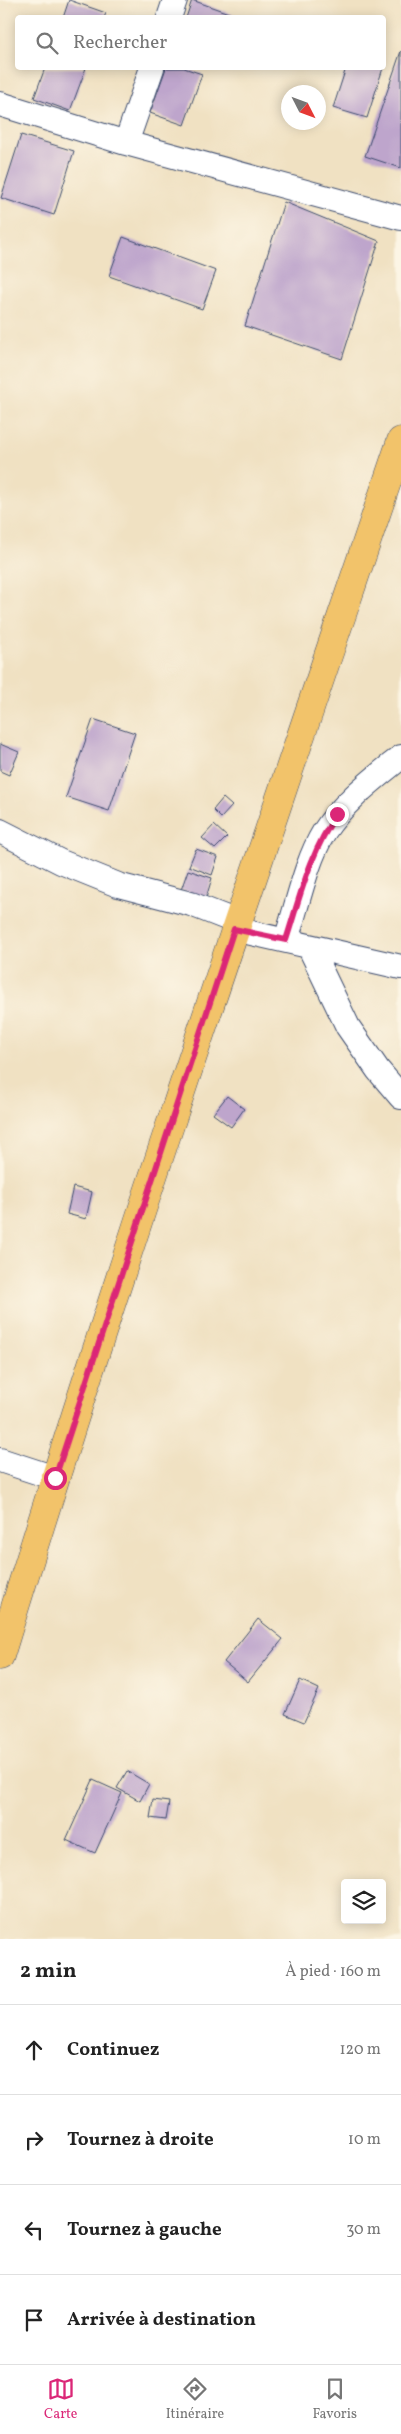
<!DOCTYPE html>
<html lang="fr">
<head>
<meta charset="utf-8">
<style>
	:root { --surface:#fff; --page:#f2f2f2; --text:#222; --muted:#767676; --line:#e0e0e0; --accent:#db2777 }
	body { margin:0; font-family:Vollkorn,serif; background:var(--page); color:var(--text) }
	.controls { position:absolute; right:15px; bottom:15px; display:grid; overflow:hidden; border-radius:5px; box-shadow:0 2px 12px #0003 }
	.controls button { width:45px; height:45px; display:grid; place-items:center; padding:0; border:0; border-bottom:1px solid var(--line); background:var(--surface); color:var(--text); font:25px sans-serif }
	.compass { position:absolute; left:281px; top:85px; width:45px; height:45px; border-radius:50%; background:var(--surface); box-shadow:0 2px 12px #0003; rotate:132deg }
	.stop { position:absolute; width:15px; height:15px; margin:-11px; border:4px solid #db2777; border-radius:50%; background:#fff }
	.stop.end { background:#db2777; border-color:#fff; box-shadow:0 1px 5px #0008 }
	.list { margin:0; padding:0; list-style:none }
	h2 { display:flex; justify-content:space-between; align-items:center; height:65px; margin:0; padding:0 20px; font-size:21px }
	h2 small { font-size:16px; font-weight:400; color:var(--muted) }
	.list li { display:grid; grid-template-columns:32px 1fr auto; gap:15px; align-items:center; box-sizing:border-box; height:90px; padding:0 20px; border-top:1px solid var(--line) }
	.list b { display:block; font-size:19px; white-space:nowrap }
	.list em { font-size:16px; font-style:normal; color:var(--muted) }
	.icon { flex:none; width:28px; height:28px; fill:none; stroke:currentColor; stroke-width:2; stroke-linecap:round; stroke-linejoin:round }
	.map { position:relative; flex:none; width:401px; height:1939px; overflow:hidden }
	.search { position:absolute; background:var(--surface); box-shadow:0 2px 12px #0003; left:15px; right:15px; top:15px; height:55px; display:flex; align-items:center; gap:12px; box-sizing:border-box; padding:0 18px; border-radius:5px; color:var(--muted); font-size:19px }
	.sheet { height:425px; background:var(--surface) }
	nav { display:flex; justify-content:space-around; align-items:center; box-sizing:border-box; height:70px; border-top:1px solid var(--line); background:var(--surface); font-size:14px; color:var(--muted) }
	nav a { display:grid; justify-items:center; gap:2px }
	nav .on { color:var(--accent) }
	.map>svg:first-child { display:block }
	.building { fill:#bea5cc }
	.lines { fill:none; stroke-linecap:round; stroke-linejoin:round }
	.minor-casing { stroke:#3b4a6d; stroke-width:26 }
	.primary-casing { stroke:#3b4a6d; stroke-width:29 }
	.minor { stroke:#fff; stroke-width:24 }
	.primary { stroke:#f2c36a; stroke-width:28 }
	.route { stroke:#db2777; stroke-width:6 }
</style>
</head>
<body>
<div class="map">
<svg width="401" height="1939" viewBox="0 0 401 1939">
	<rect width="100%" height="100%" fill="#fcf5e5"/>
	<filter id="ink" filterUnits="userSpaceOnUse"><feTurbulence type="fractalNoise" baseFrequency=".02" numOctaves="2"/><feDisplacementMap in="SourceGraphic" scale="10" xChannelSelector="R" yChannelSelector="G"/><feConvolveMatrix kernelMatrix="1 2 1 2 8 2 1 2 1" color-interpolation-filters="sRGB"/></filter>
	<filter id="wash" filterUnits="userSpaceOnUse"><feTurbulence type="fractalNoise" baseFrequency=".0096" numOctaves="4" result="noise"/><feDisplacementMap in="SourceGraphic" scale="20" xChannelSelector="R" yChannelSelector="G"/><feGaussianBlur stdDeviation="1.12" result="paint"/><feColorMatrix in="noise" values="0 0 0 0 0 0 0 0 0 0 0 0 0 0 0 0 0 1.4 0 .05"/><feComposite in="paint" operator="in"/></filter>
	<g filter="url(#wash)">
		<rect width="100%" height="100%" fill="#f0e1c2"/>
		<g id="blocks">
			<!-- building -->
			<path class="building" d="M69,0L106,13L104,18H63Z
				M192,0L240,17V18H186Z
				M401,51V168L365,156Z
				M45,68H86L70,111L34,98Z
				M166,68H184L202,74L184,125L150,113Z
				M346,68H383L367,118L333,108Z
				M21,135L74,151L54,215L1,198Z
				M284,202L379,241L342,359L245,326Z
				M123,237L216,271L202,309L109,276Z
				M93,719L135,733L109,811L66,797Z
				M0,744L19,752L9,775L0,771Z
				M223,798L232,806L221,818L213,810Z
				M214,825L227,837L215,849L202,838Z
				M196,849L218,857L212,875L189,866Z
				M188,870L212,878L206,898L181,890Z
				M227,1096L244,1109L231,1127L213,1114Z
				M73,1187L92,1192L86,1219L67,1214Z
				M258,1619L283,1639L248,1682L224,1662Z
				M300,1680L319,1689L304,1722L285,1714Z
				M127,1771L149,1784L140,1801L117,1788Z
				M93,1780L122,1793L95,1853L66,1840Z
				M153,1800L169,1802L166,1820L150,1818Z"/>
		</g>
	</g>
	<g filter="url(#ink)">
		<use href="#blocks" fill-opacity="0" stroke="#3b4a6d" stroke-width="1"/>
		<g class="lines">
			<defs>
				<path id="minor" d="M169,18L175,0
					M0,104L126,143L401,218
					M126,143L152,68
					M0,831L61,862L118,885L191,904L237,922
					M234,929L401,967
					M286,940C297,907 306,861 324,832C344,801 374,779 401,757
					M309,946L348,1027L378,1070L401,1097
					M0,1460L55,1478"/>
				<path id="primary" d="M0,1656C125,1248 264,845 401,441"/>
			</defs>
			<!-- minor casing -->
			<use href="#minor" class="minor-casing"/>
			<!-- primary casing -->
			<use href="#primary" class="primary-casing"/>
			<!-- minor -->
			<use href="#minor" class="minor"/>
			<!-- primary -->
			<use href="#primary" class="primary"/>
		</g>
	</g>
	<g class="lines" filter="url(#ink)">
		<!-- route -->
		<path class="route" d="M55,1478L234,929L286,940C300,897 310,852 337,814"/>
	</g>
</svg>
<div class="controls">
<button><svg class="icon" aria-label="layers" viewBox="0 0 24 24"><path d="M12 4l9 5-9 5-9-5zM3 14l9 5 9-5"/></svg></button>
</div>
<svg class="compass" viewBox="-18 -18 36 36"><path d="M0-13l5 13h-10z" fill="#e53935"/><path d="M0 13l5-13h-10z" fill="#767676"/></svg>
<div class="stop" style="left:55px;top:1478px"></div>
<div class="stop end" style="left:337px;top:814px"></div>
<div class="search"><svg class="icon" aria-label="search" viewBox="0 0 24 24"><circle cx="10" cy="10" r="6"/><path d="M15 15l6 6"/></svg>Rechercher</div>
</div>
<section class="sheet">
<h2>2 min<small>À pied · 160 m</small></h2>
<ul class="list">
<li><svg class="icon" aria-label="ahead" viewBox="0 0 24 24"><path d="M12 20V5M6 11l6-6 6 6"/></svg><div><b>Continuez</b></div><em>120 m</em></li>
<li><svg class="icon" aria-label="right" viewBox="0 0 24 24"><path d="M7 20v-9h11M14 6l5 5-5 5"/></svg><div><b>Tournez à droite</b></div><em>10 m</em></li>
<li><svg class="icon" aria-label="left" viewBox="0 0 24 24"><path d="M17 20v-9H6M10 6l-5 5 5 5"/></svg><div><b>Tournez à gauche</b></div><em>30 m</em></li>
<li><svg class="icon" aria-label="arrive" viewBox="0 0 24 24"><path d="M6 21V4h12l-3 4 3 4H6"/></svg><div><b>Arrivée à destination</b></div></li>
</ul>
</section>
<nav>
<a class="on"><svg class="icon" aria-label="map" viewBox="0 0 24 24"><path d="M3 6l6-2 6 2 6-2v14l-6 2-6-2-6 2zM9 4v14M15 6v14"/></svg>Carte</a>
<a><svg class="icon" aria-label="directions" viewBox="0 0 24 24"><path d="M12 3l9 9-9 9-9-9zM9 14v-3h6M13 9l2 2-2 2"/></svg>Itinéraire</a>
<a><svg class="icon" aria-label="saved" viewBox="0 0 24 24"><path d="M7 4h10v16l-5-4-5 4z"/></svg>Favoris</a>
</nav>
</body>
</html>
